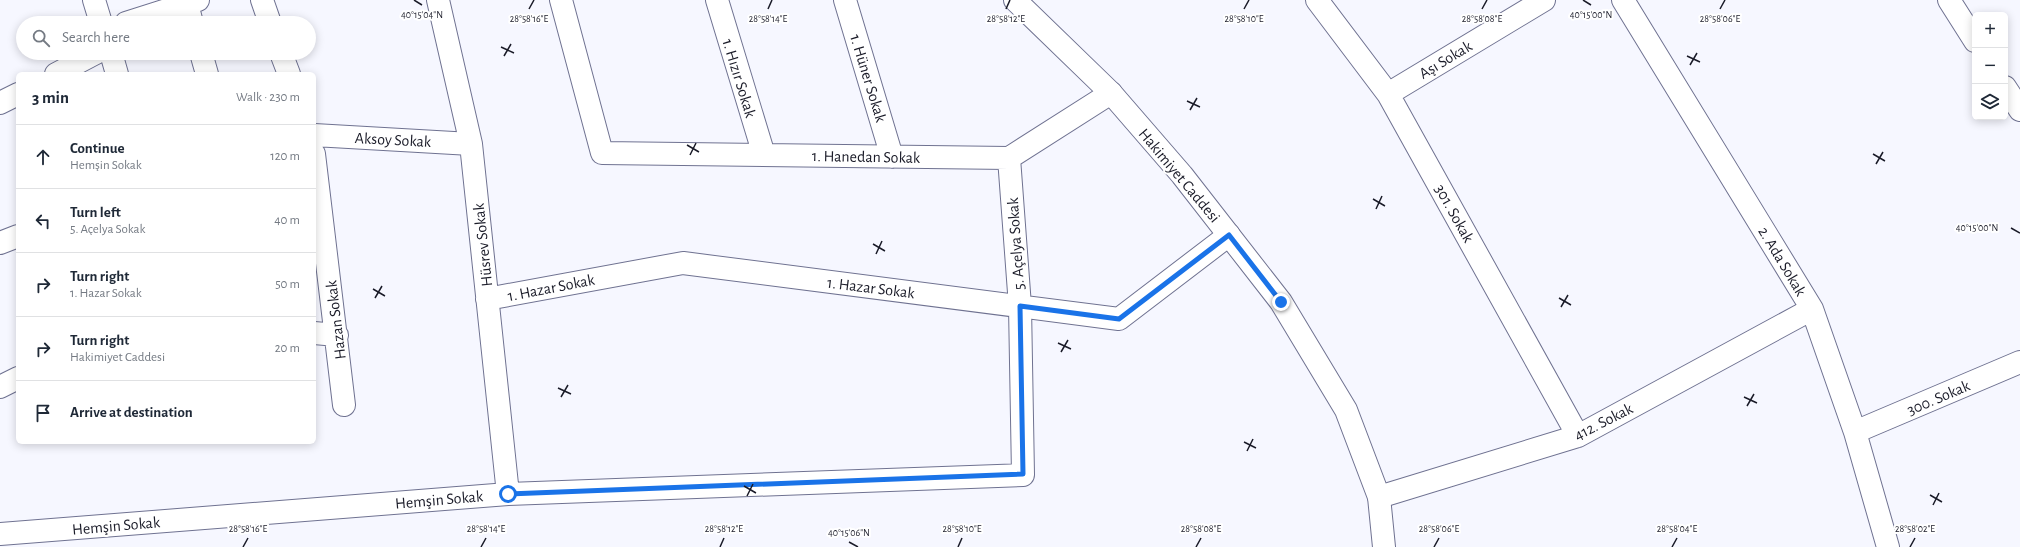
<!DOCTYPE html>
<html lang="en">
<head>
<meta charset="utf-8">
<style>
	:root { --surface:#fff; --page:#f6f6f7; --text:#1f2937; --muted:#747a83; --line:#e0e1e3 }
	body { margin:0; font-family:"Alegreya Sans",sans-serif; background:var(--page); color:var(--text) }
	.controls { position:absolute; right:12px; top:12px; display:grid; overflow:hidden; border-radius:6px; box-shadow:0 2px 10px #0003 }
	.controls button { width:36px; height:36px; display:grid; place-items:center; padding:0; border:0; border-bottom:1px solid var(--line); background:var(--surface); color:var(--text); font:20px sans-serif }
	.stop { position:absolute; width:12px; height:12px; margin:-9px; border:3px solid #1a73e8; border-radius:50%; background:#fff }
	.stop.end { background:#1a73e8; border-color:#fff; box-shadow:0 1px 4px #0008 }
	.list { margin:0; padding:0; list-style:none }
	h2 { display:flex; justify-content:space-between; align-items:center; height:52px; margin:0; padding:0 16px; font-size:17px }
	h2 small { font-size:13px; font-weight:400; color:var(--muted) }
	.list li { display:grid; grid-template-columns:26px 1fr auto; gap:12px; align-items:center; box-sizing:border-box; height:64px; padding:0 16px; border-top:1px solid var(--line) }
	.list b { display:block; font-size:15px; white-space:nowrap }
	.list p { margin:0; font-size:13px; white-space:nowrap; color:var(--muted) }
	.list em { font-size:13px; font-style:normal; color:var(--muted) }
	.icon { flex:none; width:22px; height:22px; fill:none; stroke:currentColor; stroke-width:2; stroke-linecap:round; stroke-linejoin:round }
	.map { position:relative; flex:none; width:2020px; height:547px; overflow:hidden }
	.search { position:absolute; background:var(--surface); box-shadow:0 2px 10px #0003; left:16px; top:16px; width:300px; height:44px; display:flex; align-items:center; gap:10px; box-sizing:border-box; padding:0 14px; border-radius:22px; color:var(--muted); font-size:15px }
	.panel { position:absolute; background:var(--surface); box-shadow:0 2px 10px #0003; left:16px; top:72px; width:300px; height:372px; border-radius:6px }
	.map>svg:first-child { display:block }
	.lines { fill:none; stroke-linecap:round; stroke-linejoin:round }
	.minor-casing { stroke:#6f7291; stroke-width:24 }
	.secondary-casing { stroke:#6f7291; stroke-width:24 }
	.minor { stroke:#fff; stroke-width:22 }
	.secondary { stroke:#fff; stroke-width:22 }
	.route { stroke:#1a73e8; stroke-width:5 }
	.ticks { fill:none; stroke:#1a1b28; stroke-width:1.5 }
	.labels { text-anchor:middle; stroke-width:4; stroke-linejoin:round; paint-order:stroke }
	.street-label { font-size:16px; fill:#1a1b28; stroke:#fff }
	.ticks-label { font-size:10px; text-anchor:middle; fill:#1a1b28; stroke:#fff; stroke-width:4; stroke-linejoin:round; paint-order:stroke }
</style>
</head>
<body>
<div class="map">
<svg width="2020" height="547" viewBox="0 0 2020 547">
	<rect width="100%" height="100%" fill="#f6f7ff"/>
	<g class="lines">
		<defs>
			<path id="minor" d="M94,0L101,23
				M186,0L192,23
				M262,0L270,23
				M438,0L471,144L508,494
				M561,0L602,153L1009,158L1111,93
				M717,0L764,155
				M845,0L892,157
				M1317,0L1388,94L1578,436
				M1623,0L1812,309L1855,432L1888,547
				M1949,0L1975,41
				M126,23L198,0
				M111,53L117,74
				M201,53L207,74
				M281,53L289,74
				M56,74L96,53
				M2005,87L2020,110
				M1388,94L1544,0
				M0,103L18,94
				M314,135L471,144
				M314,154L344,405
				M0,243L18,236
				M487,299L683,263L1119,319L1229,235
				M314,333L337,335
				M0,387L18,378
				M1855,432L2020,362
				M1379,497L1578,436L1812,309
				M0,534L508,494L1023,475L1020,306L1009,158"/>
			<path id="secondary" d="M1015,0L1111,93L1182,175L1281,302L1346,410L1379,497L1384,547"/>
		</defs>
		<!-- minor casing -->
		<use href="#minor" class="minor-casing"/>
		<!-- secondary casing -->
		<use href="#secondary" class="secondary-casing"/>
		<!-- minor -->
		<use href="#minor" class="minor"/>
		<!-- secondary -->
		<use href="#secondary" class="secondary"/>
	</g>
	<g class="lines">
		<!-- route -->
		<path class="route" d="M508,494L1023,474L1020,306L1119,319L1229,235L1281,302"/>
	</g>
	<!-- ticks -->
	<path class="ticks" d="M414,0L422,5M1583,0L1591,5M529,9L534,0M768,9L772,0M1006,9L1010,0M1244,9L1249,0M1482,9L1487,0M1720,9L1725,0M501,47L514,53M504,56L511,44M1687,56L1700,62M1690,65L1697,53M1187,101L1200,107M1190,110L1197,98M687,145L699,152M1873,154L1885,161M690,155L696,143M1876,164L1883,152M1373,199L1385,206M1376,209L1382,196M2011,228L2020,233M873,244L885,251M876,254L882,241M373,289L385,296M375,298L382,286M1559,298L1571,305M1561,307L1568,295M1058,343L1071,349M1061,352L1068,340M558,388L571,394M561,397L568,385M1744,397L1757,403M1747,406L1754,394M1244,442L1256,448M1247,451L1253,439M744,486L756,493M1930,495L1942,502M747,496L753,484M1933,505L1939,493M849,542L858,547M243,547L248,538M481,547L486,538M720,547L724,538M958,547L962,538M1196,547L1201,538M1434,547L1439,538M1672,547L1677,538M1910,547L1915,538"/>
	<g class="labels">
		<!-- street labels -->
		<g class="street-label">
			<text transform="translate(1445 59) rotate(-31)" y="6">Aşı Sokak</text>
			<text transform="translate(740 78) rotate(73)" y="6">1. Hızır Sokak</text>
			<text transform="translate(869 78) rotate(73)" y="6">1. Hüner Sokak</text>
			<text transform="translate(393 139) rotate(3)" y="6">Aksoy Sokak</text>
			<text transform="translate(866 156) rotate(1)" y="6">1. Hanedan Sokak</text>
			<text transform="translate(1180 175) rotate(50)" y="6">Hakimiyet Caddesi</text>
			<text transform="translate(1455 213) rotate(61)" y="6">301. Sokak</text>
			<text transform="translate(1015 244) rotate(-94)" y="6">5. Açelya Sokak</text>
			<text transform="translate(482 245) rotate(-96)" y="6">Hüsrev Sokak</text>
			<text transform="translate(1783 261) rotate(59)" y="6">2. Ada Sokak</text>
			<text transform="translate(551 287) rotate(-11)" y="6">1. Hazar Sokak</text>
			<text transform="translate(871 287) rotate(7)" y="6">1. Hazar Sokak</text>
			<text transform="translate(335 320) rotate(-97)" y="6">Hazan Sokak</text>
			<text transform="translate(1938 397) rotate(-23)" y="6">300. Sokak</text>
			<text transform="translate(1603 421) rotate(-27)" y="6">412. Sokak</text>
			<text transform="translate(439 499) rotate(-5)" y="6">Hemşin Sokak</text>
			<text transform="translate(116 525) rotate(-5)" y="6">Hemşin Sokak</text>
		</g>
	</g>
	<g class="ticks-label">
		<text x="422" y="18">40°15'04"N</text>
		<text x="1591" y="18">40°15'00"N</text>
		<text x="529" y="22">28°58'16"E</text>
		<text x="768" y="22">28°58'14"E</text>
		<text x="1006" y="22">28°58'12"E</text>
		<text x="1244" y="22">28°58'10"E</text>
		<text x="1482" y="22">28°58'08"E</text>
		<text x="1720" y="22">28°58'06"E</text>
		<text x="1977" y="231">40°15'00"N</text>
		<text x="248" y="532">28°58'16"E</text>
		<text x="486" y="532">28°58'14"E</text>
		<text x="724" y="532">28°58'12"E</text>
		<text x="962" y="532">28°58'10"E</text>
		<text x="1201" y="532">28°58'08"E</text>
		<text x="1439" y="532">28°58'06"E</text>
		<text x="1677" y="532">28°58'04"E</text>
		<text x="1915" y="532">28°58'02"E</text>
		<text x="849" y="536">40°15'06"N</text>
	</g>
</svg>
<div class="controls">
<button>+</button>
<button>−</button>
<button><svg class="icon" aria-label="layers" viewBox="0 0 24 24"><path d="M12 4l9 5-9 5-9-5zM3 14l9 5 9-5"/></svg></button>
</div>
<div class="stop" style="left:508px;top:494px"></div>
<div class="stop end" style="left:1281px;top:302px"></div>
<div class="search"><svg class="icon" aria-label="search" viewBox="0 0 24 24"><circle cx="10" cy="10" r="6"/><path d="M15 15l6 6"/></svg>Search here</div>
<section class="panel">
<h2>3 min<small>Walk · 230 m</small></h2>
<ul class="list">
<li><svg class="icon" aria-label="ahead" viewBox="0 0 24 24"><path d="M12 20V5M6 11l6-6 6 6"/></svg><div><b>Continue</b><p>Hemşin Sokak</p></div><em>120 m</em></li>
<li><svg class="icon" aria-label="left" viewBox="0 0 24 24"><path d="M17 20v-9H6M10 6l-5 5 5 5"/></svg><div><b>Turn left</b><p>5. Açelya Sokak</p></div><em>40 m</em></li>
<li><svg class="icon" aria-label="right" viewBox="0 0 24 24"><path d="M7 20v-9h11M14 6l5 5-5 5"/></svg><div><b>Turn right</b><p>1. Hazar Sokak</p></div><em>50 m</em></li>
<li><svg class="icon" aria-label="right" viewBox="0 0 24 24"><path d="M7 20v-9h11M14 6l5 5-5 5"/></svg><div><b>Turn right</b><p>Hakimiyet Caddesi</p></div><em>20 m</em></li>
<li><svg class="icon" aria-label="arrive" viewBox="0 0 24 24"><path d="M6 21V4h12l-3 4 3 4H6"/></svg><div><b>Arrive at destination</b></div></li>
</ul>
</section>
</div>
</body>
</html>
